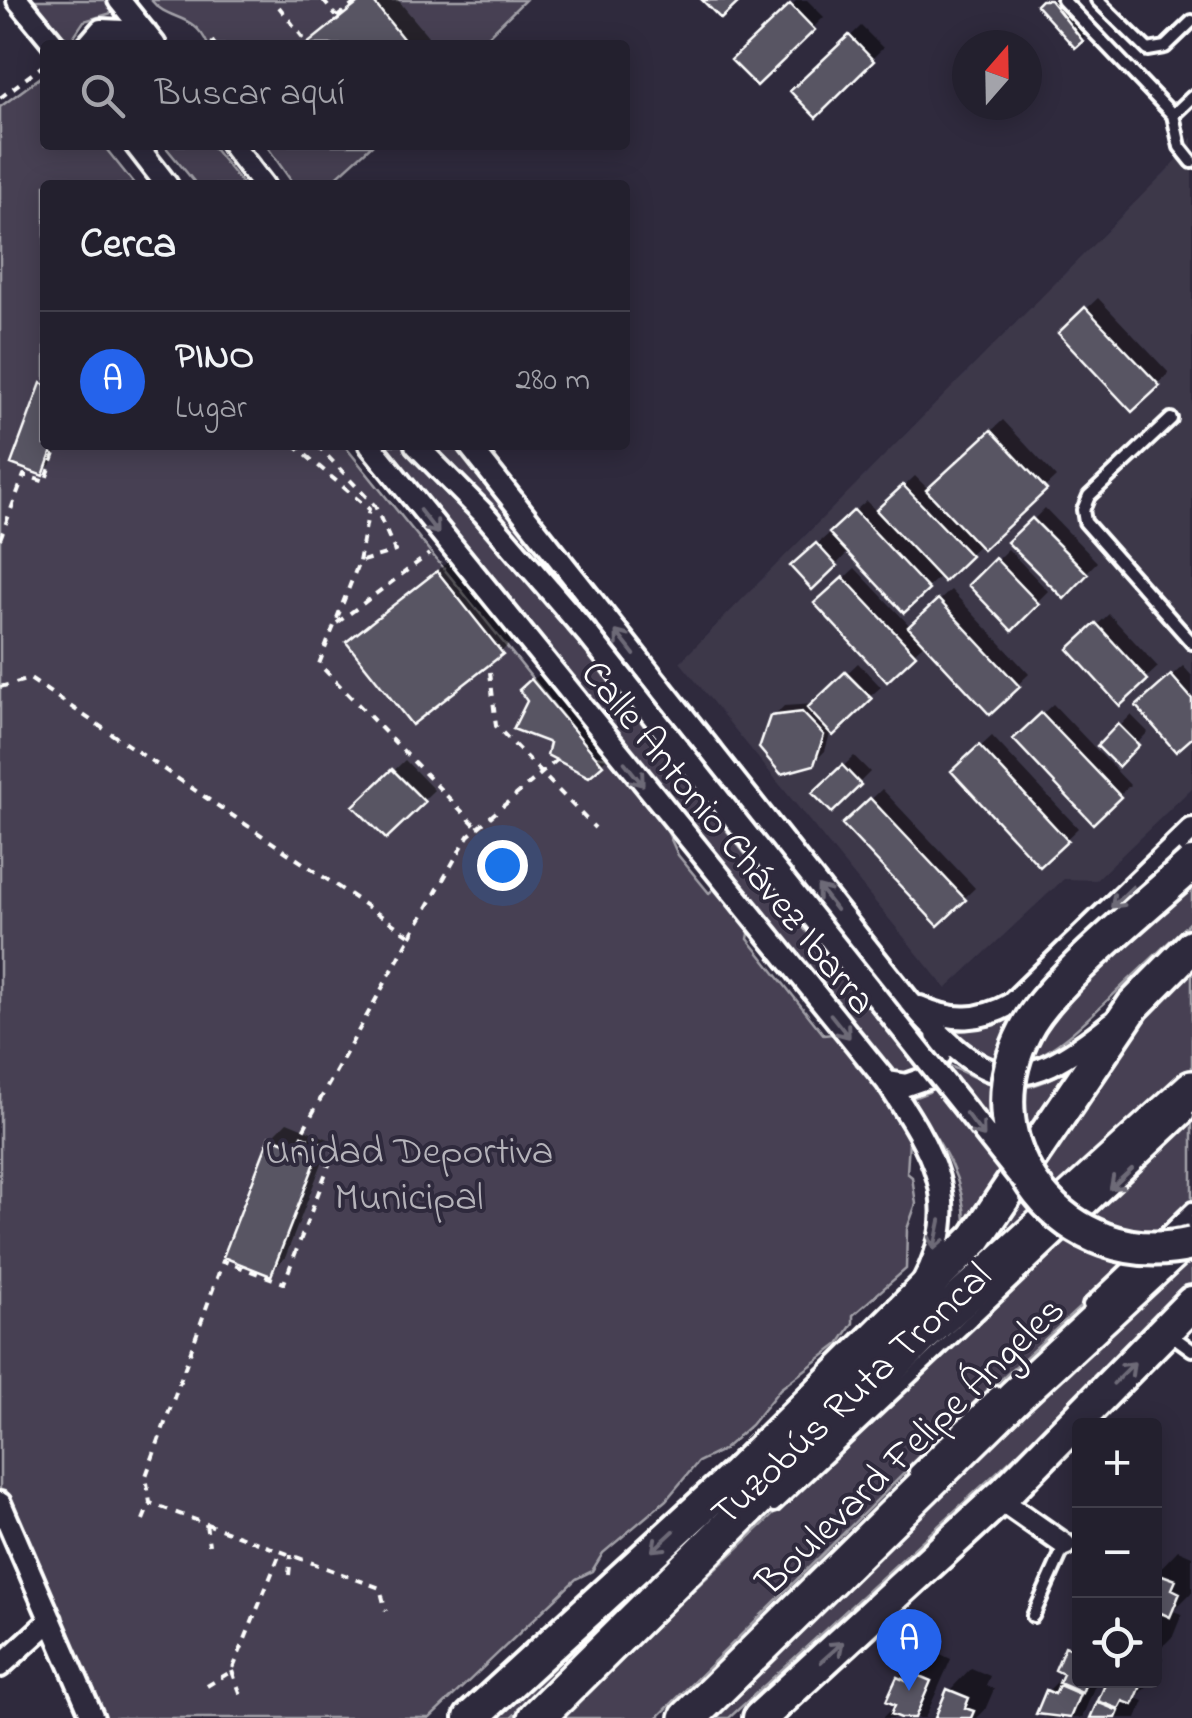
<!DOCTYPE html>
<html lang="es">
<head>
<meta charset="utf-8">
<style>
	:root { --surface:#23202e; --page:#2f2d3a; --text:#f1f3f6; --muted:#a3a3aa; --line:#403e4a; --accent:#2563eb }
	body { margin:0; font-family:"Indie Flower",sans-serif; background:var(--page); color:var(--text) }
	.controls { position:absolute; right:30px; bottom:30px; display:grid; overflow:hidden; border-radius:10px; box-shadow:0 5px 25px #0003 }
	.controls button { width:90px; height:90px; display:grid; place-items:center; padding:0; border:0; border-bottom:2px solid var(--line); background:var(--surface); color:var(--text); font:50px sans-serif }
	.compass { position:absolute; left:952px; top:30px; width:90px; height:90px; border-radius:50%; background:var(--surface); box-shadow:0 5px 25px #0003; rotate:20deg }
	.you { position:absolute; left:502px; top:865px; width:35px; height:35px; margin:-25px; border:8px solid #fff; border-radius:50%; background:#1a73e8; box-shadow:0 0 0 15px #1a73e833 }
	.badge { display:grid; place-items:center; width:65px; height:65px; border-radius:50%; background:var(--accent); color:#fff; font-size:32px; font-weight:700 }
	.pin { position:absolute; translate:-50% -82px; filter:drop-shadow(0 2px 5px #0008) }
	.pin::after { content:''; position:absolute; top:52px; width:35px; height:30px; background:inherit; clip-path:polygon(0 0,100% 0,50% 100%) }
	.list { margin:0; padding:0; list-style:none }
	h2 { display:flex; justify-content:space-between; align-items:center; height:130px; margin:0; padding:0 40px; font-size:42px }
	h2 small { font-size:32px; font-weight:400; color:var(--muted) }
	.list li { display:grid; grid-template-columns:65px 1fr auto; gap:30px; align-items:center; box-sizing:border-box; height:140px; padding:0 40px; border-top:2px solid var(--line) }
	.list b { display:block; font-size:38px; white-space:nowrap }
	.list p { margin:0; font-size:32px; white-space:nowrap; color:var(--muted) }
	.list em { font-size:32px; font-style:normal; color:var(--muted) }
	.icon { flex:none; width:55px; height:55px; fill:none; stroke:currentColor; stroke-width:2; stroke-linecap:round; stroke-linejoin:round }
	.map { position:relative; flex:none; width:1192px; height:1718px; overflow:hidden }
	.search { position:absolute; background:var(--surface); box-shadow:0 5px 25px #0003; left:40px; top:40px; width:590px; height:110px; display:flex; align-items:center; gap:25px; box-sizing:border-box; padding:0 35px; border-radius:10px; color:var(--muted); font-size:38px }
	.panel { position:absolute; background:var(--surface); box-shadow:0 5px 25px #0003; left:40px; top:180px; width:590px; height:270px; border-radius:10px }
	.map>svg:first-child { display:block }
	.built { fill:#3c3749 }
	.green { fill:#464152; stroke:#a2a0a8; stroke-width:2.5 }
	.shadow { fill:#0007 }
	.building { fill:#595564; stroke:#fff; stroke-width:2.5 }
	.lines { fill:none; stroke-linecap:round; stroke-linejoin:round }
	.service-casing { stroke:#fff; stroke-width:18 }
	.minor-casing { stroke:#fff; stroke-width:28 }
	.primary-casing { stroke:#fff; stroke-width:40 }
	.trunk-casing { stroke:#fff; stroke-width:42 }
	.path { stroke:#fff; stroke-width:4; stroke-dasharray:8 8; stroke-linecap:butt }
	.service { stroke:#2f2a3d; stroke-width:10 }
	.minor { stroke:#2f2a3d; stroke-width:20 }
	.primary { stroke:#2f2a3d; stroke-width:32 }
	.trunk { stroke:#2f2a3d; stroke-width:35 }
	.minor-bridge-casing { stroke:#fff; stroke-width:28; stroke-linecap:butt }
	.primary-bridge-casing { stroke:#fff; stroke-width:40; stroke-linecap:butt }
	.minor-bridge { stroke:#2f2a3d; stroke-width:20 }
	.primary-bridge { stroke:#2f2a3d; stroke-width:32 }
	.oneway { stroke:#6d6a77 }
	.labels { text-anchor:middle; stroke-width:8; stroke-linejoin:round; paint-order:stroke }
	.street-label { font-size:40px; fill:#fff; stroke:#2f2a3d }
	.park-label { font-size:40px; fill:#b5b3ba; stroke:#2f2a3d }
</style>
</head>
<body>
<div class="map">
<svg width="1192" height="1718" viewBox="0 0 1192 1718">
	<rect width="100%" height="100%" fill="#2f2a3d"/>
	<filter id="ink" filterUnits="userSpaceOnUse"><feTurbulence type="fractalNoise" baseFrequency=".01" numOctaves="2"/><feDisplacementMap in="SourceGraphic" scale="20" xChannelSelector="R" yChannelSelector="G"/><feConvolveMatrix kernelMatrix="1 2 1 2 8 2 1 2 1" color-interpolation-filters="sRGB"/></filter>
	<g filter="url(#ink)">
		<!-- built -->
		<path class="built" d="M1192,137V788L1096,880L1064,879L946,989L680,662L1177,160Z"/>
		<!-- green -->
		<path class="green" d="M31,0H106L115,12L84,21L68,45Z
			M151,0H525L479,45H208C194,12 168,22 151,0Z
			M45,74V145H103L135,185H45V445H344L595,756L609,758L660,815L678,855L709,893L715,888C737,897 754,914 748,939L824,1035L833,1034L853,1051L856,1065L882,1087L909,1141L907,1173L912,1177L916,1204L907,1229L906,1269L853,1315V1323L839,1344L780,1389L751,1425L723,1450L698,1462L666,1500L603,1553L592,1571L576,1579L430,1718H91L0,1507V107Z
			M164,145H211L243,185H197Z
			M266,145H372L328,185H294Z
			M385,445H407L544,599L862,1002L887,1005L919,1066L914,1072L891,1074Z
			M433,445H454L563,581L559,583Z
			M1192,879V920C1166,945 1139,970 1113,995C1069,1036 1008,1106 954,1032L995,1025L1013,1015Z
			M1192,969V1074L989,1251L1134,1027Z
			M948,1065C1003,1091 1016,1101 1074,1066L965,1233C968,1180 939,1140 910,1099L929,1092Z
			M1192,1119V1204L967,1411L657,1718H558Z
			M1192,1248V1293L729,1718H703Z
			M764,1479L511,1718H497L705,1519Z"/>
		<!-- shadow -->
		<path class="shadow" d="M362,0H398L428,36L419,45H306Z
			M797,0H807L824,17L757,83L735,60Z
			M1044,0H1062L1088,33L1076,45Z
			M861,26L883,48L816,114L794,91Z
			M1098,298L1169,373L1132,408L1061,333Z
			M45,382V445H59L53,462L42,473Z
			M1003,420L1056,477L983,546L980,544L944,578L941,575L904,610L849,551L836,565L804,556L866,501L877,512L915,476L929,490Z
			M1045,508L1097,562L1064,595L1011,542Z
			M1008,549L1048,591L1012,627L971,585Z
			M453,558L516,637L501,652L349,642Z
			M855,568L911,627L951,590L1029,674L990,711L926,642L887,678L817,603Z
			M1109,614L1158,667L1120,702L1071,649Z
			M858,663L881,687L831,730L825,751L813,763L773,717L784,706L815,704Z
			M1183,666L1192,676V735L1150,696Z
			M544,670L612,753L601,764L553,742L522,690Z
			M1053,704L1130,785L1093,820L1016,739Z
			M1131,715L1148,732L1118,763L1100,746Z
			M992,736L1078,828L1040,864L954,771Z
			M854,756L870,772L832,810L816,793Z
			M405,760L434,790L386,836L357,806Z
			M882,789L975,888L938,923L846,824Z
			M287,1122L331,1140L285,1258L270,1273L272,1137Z
			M1178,1550L1192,1556V1592L1173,1611L1182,1614L1173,1636L1155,1654L1163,1658L1154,1679V1575Z
			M1080,1635V1680H1097L1082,1718H1047L1039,1712L1048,1691L1066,1673L1067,1648Z
			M934,1651L951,1659L925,1718H883L898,1703L899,1678L921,1656L927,1659Z
			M971,1668L990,1676L986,1685L994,1689L985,1710L977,1718H937L949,1691Z
			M1109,1680H1153L1136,1698L1144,1701L1137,1718H1093Z"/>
		<!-- building -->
		<path class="building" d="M362,0H372L408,45H306Z
			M702,0H741L721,19Z
			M1041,0H1050L1083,41L1075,48L1036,5Z
			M790,4L815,30L757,86L731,60Z
			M849,35L874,61L816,118L790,91Z
			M1085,307L1160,386L1132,412L1058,333Z
			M41,383L45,385V445H54L43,476L11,464Z
			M991,430L1047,490L983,550L926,490Z
			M903,485L971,556L944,582L876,510Z
			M854,510L929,590L904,613L829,533Z
			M1032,518L1088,574L1064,599L1007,542Z
			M816,543L837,566L812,590L790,566Z
			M995,558L1039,604L1012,631L968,585Z
			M437,571L503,654L412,725L346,642Z
			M843,577L916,655L887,682L814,603Z
			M938,599L1020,687L990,715L908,627Z
			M1096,623L1148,680L1120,706L1068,649Z
			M845,672L872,699L833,736L807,708Z
			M1171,675L1192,699V738L1176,752L1136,706Z
			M531,679L603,765L589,777L547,755L550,743L513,729L527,701L519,690Z
			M802,712L824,735L814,765L781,774L759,748L770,716Z
			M1041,713L1121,797L1093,824L1013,739Z
			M1118,724L1139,745L1118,767L1097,746Z
			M979,745L1068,841L1040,867L951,771Z
			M842,765L861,785L832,813L812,793Z
			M392,769L425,802L386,839L353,806Z
			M870,798L966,900L938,926L842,824Z
			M270,1136L318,1155L271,1276L223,1257Z
			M1154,1572L1176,1580L1172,1589L1180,1593L1170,1617L1161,1613L1157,1622Z
			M1080,1642V1680H1087L1082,1693L1059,1683L1063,1674L1055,1670L1065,1646L1075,1650Z
			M910,1672L931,1681L915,1718H901L891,1714L895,1705L886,1701L897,1677L906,1681Z
			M1107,1680H1143V1681L1133,1705L1123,1701L1119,1709L1098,1701Z
			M1059,1685L1080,1694L1070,1718L1036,1714L1046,1690L1055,1694Z
			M947,1689L969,1698L965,1708L974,1711L971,1718H935Z
			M1097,1702L1119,1711L1116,1718H1090Z"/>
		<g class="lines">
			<defs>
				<path id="service" d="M1063,0L1173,115L1180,147L1192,162
					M1097,0L1148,50L1165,47L1192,21
					M1173,115L1192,97
					M1171,419L1089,496L1083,510L1085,522L1192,643
					M1162,1237L1192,1208
					M1089,1305L1142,1255
					M1170,1334L1192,1350
					M915,1471L996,1392
					M774,1506L1188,1116
					M1033,1616L1065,1545"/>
				<path id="minor" d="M18,0L55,45
					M119,0L155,45
					M88,45L101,30L145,32
					M136,145L167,185
					M232,145L263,185
					M370,445L887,1082C931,1149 966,1201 923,1282
					M416,445L484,514L590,637
					M469,445L909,1001C988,1089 1016,1100 1112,1023
					M920,1007C953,1022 980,1021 1011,1004L1192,829
					M887,1082L906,1085L929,1077L940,1055L937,1033
					M1006,1492L1002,1501L1065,1545
					M0,1503L93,1718
					M0,1666L51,1620"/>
				<path id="primary" d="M737,1474L976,1238L1133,1006L1192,946
					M471,1718L737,1474L753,1464
					M760,1718L1006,1492L1192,1303"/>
				<path id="trunk" d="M536,1718L922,1335L1192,1089
					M688,1718L1016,1396L1192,1233"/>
			</defs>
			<!-- service casing -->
			<use href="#service" class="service-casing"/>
			<!-- minor casing -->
			<use href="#minor" class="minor-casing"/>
			<!-- primary casing -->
			<use href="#primary" class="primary-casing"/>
			<!-- trunk casing -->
			<use href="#trunk" class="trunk-casing"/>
			<!-- path -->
			<path class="path" d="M323,0L336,16
				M279,7L308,44
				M337,17L359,0
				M212,41L215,45
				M0,98L45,64
				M294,445L369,509L359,562
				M317,445L375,506L395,551L359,562L319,664L477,827
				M0,539L24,475L45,482L58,445
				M337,623L429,554
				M490,672L496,726L595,828
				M0,687L30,679L411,936L300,1136L335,1149L284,1283L223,1261L146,1476L150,1503L380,1588L386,1611
				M411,936L468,836L557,760
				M143,1520L150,1503
				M206,1524L209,1545
				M289,1575L291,1555
				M232,1671L243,1700
				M207,1686L232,1671L281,1551"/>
			<!-- service -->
			<use href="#service" class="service"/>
			<!-- minor -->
			<use href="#minor" class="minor"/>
			<!-- primary -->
			<use href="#primary" class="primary"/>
			<!-- trunk -->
			<use href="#trunk" class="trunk"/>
			<defs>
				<path id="minor-bridge" d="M590,637L1018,1175"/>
				<path id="primary-bridge" d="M1192,864C1149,904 1049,983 1025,1031C965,1147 1066,1274 1192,1244"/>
			</defs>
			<!-- minor-bridge casing -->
			<use href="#minor-bridge" class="minor-bridge-casing"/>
			<!-- primary-bridge casing -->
			<use href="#primary-bridge" class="primary-bridge-casing"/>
			<!-- minor-bridge -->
			<use href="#minor-bridge" class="minor-bridge"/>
			<!-- primary-bridge -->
			<use href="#primary-bridge" class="primary-bridge"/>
		</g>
		<!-- one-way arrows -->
		<defs><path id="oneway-shaft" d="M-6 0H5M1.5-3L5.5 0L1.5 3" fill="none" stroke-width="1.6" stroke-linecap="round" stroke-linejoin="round" transform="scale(2.5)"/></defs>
		<g class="oneway">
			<use href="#oneway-shaft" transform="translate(429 522) rotate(52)"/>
			<use href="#oneway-shaft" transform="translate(625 643) rotate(-128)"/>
			<use href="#oneway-shaft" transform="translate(634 774) rotate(51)"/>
			<use href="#oneway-shaft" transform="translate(1122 897) rotate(136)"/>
			<use href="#oneway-shaft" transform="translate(827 898) rotate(-128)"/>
			<use href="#oneway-shaft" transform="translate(840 1026) rotate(51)"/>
			<use href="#oneway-shaft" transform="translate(975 1125) rotate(52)"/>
			<use href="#oneway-shaft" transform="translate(1121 1179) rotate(137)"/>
			<use href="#oneway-shaft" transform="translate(937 1235) rotate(102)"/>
			<use href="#oneway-shaft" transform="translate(1124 1373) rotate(-45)"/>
			<use href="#oneway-shaft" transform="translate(663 1541) rotate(137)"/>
			<use href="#oneway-shaft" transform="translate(832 1652) rotate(-42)"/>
		</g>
	</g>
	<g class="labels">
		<!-- street labels -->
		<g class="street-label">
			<text transform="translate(730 836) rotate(51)" y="14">Calle Antonio Chávez Ibarra</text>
			<text transform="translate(850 1393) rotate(-43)" y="14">Tuzobús Ruta Troncal</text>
			<text transform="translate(909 1444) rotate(-44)" y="14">Boulevard Felipe Ángeles</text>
		</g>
		<!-- park labels -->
		<g class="park-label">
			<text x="409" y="1163">Unidad Deportiva<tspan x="409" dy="46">Municipal</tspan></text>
		</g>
	</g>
</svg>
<div class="controls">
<button>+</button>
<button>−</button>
<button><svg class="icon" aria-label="locate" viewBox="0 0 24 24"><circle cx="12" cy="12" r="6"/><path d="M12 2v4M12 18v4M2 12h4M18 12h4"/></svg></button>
</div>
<svg class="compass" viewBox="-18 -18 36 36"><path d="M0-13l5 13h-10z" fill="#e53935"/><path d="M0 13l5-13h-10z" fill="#a3a3aa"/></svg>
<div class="you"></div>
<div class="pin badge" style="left:909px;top:1691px">A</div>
<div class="search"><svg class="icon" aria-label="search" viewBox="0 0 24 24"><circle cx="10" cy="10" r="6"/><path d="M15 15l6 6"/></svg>Buscar aquí</div>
<section class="panel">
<h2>Cerca<small></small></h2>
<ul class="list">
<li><span class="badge">A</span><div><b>PINO</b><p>Lugar</p></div><em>280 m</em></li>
</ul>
</section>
</div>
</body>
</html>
